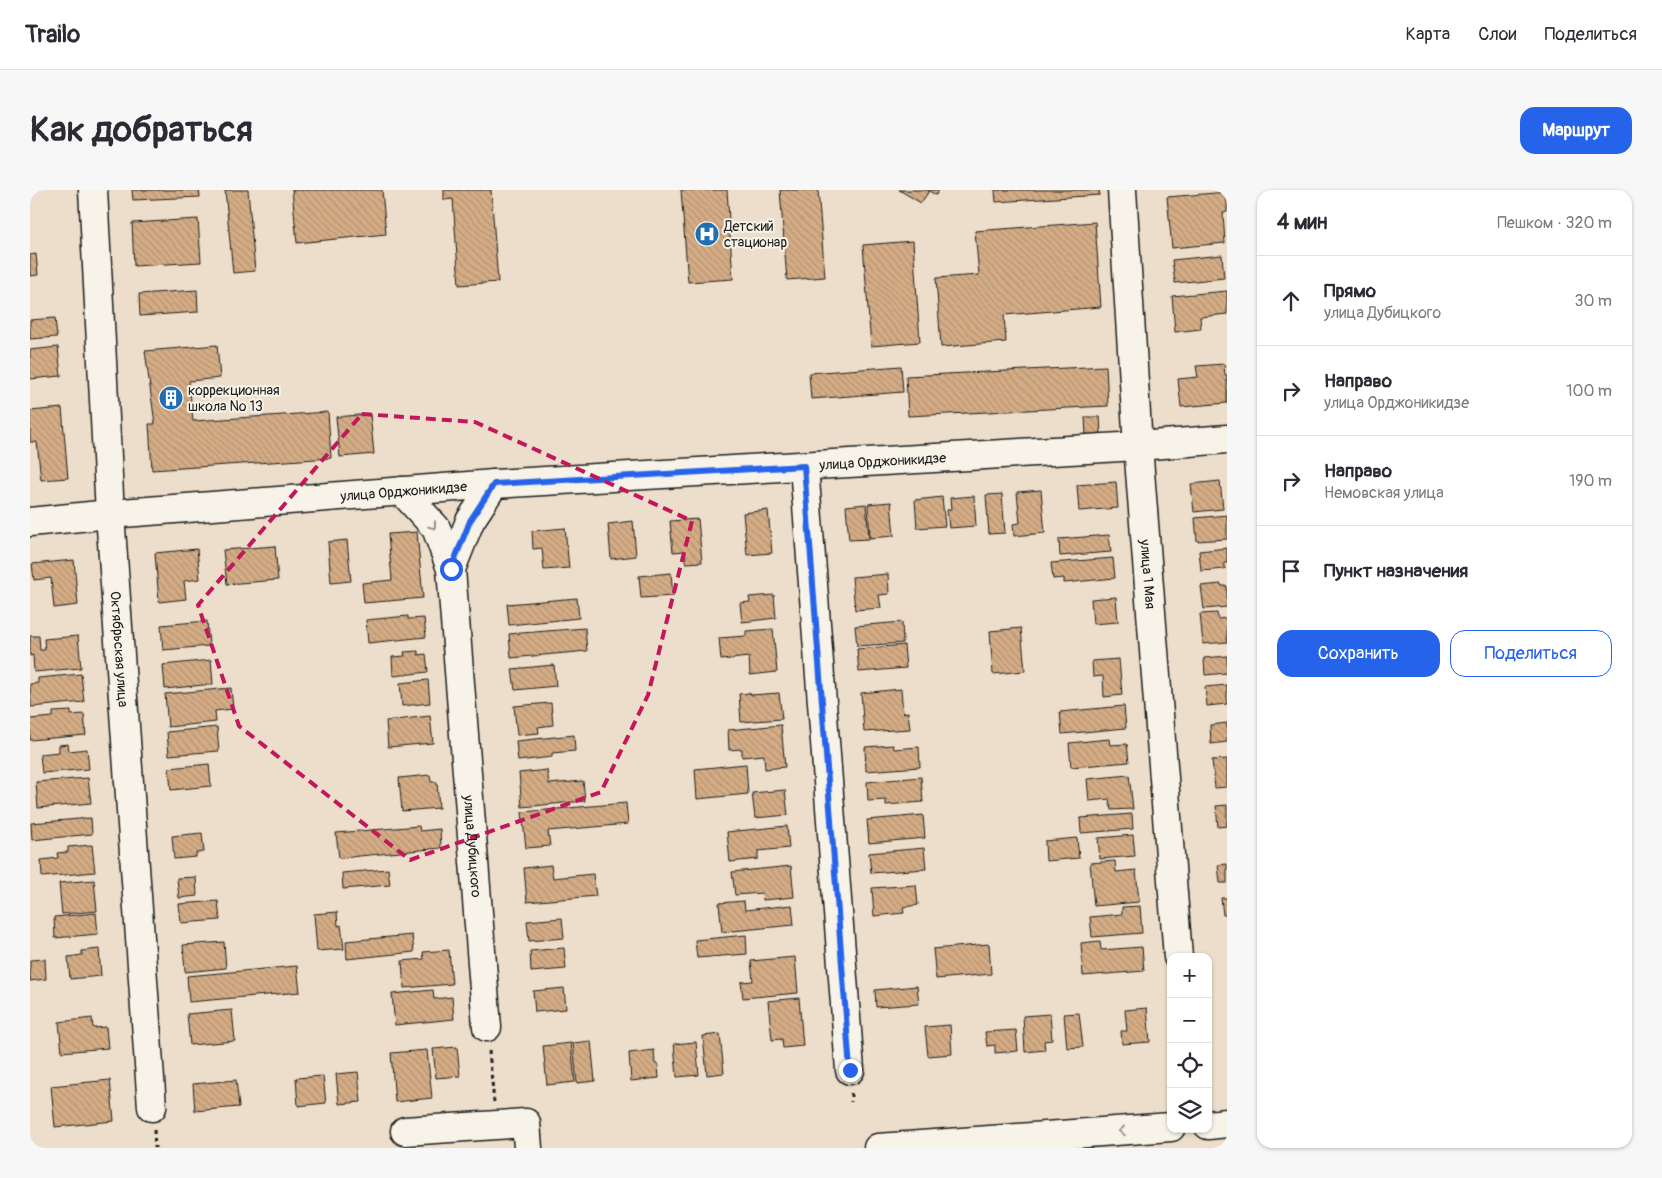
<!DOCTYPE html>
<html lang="ru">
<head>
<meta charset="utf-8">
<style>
	:root { --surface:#fff; --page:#f7f7f7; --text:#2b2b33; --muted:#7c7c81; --line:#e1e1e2; --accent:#2563eb }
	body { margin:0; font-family:Pangolin,sans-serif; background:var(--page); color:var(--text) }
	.controls { position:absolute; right:15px; bottom:15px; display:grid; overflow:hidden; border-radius:10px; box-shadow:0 1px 4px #0004 }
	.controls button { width:45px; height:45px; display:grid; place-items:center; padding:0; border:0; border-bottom:1px solid var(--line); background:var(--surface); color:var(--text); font:25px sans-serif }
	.stop { position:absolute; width:15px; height:15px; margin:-11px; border:4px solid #2563eb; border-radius:50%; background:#fff }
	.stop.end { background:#2563eb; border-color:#fff; box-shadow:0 1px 5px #0008 }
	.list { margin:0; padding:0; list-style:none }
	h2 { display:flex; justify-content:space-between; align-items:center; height:65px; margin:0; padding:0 20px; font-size:21px }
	h2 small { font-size:16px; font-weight:400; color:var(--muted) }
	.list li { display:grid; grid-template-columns:32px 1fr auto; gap:15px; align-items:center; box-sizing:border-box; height:90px; padding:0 20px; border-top:1px solid var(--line) }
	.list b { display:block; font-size:19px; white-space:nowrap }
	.list p { margin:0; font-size:16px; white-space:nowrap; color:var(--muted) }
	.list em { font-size:16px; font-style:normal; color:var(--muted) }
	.actions { display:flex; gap:10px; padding:15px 20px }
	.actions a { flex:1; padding:11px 0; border:1px solid var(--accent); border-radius:15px; text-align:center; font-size:18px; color:var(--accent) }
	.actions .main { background:var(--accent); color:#fff }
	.icon { flex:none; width:28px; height:28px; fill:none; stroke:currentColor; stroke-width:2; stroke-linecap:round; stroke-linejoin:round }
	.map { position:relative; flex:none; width:1197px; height:958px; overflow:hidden; border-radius:15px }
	header { display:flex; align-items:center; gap:30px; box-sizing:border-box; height:70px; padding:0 25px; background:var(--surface); border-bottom:1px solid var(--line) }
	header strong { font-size:24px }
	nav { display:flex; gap:28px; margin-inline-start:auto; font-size:18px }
	.intro { display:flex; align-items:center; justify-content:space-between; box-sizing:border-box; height:120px; padding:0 30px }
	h1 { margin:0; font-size:35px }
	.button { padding:12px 22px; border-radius:15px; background:var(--accent); color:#fff; font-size:18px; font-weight:700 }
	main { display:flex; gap:30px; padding:0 30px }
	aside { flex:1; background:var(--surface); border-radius:15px; box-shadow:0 1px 4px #0004 }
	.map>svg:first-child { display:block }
	.building { fill:url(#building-back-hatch); stroke:#1c1c1c }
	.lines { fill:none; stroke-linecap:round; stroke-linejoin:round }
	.minor-casing { stroke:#1c1c1c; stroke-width:31 }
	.major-casing { stroke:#1c1c1c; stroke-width:31 }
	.path { stroke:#1c1c1c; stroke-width:3; stroke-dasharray:4 4; stroke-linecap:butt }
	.minor { stroke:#f7f3e8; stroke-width:28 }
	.major { stroke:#f7f3e8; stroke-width:28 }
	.oneway { stroke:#94928c }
	.route { stroke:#2563eb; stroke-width:6 }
	.marked { fill:none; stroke:#c2185b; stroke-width:4; stroke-dasharray:10 6; stroke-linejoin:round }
	.labels { text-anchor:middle; stroke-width:4; stroke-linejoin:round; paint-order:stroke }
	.poi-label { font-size:14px; fill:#1c1c1c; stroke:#f7f3e8; text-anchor:start }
	.street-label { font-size:14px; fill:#1c1c1c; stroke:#f7f3e8 }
</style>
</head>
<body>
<header>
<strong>Trailo</strong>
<nav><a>Карта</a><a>Слои</a><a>Поделиться</a></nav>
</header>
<div class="intro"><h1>Как добраться</h1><a class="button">Маршрут</a></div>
<main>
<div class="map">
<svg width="1197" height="958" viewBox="0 0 1197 958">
	<defs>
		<pattern id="building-back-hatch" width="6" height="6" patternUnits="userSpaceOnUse" patternTransform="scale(1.25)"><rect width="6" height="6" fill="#d4ac85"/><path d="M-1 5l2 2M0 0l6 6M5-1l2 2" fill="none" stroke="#b59372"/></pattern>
	</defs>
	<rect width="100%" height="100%" fill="#ecdeca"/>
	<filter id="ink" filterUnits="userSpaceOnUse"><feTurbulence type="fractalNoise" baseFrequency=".02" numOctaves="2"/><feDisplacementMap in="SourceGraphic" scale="10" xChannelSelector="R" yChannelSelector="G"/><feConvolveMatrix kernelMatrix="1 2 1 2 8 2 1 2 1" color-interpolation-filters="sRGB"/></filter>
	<g filter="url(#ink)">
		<!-- building -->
		<path class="building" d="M102,0H169L170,7L103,10Z
			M195,0H218L225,81L203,83Z
			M262,0H352L356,44L267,53Z
			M414,0H461L468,92L429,95L423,9L414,10Z
			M651,0H697L703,89L658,92Z
			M750,0H788L795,87L757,90Z
			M869,0H909L906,5L899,1L891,13Z
			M965,0H1069L1070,5L966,12Z
			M1197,2V22L1193,23L1195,53L1142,58L1137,7Z
			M168,29L171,72L104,76L102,33Z
			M1065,32L1071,117L974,125L976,152L911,157L906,88L949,85L945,41Z
			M883,51L890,152L841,156L833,55Z
			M6,64L8,85L0,86V65Z
			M1192,65L1194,88L1145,93L1142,70Z
			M167,100L168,122L110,126L109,104Z
			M1197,101V124L1170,127L1171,139L1145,142L1142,106Z
			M25,128L27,147L0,149V130Z
			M187,155L190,188L159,191L163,231L298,222L301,268L122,280L119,234H125L115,161Z
			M28,157L31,186L0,189V160Z
			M1194,174L1195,185H1197V213L1151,217L1148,189L1168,187L1166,176Z
			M871,176L873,202L781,209L779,183Z
			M1076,176L1078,216L878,226L876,186Z
			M32,218L38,288L11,290L7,252H0V221Z
			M340,224L344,264L310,267L306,227Z
			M1055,227H1070L1071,243L1056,246Z
			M1190,291L1193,319L1164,322L1161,294Z
			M1086,292L1088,318L1049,321L1047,295Z
			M1011,300L1015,343L984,346L983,334L990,333L987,302Z
			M972,304L975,343L959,344L956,305Z
			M944,306L946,336L919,338L917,320L921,319L920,308Z
			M912,307L915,336L887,338L885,310Z
			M861,312L864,346L840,348L838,314Z
			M836,314L839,349L819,350L816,316Z
			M738,320L742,363L717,365L713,323Z
			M1197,325V349L1167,351L1165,328Z
			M668,329L672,372L656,373L655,361L643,362L640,331Z
			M603,331L606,366L581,369L578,334Z
			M535,338L539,378L514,380L512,358L503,359L502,341Z
			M387,342L393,408L334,413L332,393L362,390L358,344Z
			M1079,345L1081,362L1030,366L1029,349Z
			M317,350L321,391L301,393L298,352Z
			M245,356L248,390L197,394L193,360Z
			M1197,358V373H1194L1195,379L1171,381L1169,361Z
			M167,359L170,389L154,391L156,409L129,412L125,363Z
			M1083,368L1085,388L1034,393V388L1023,389L1021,373Z
			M44,370L48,415L24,418L21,388L4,390L2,374Z
			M641,383L643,406L611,408L609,386Z
			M858,384L859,404L849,405L851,418L825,420L822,387Z
			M1191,394L1192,396H1197V417L1174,419L1171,396Z
			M744,405L746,428L712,432L710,413L720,412L719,407Z
			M1086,407L1088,432L1063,434L1061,409Z
			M547,408L549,428L479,435L477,414Z
			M1187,423L1188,429L1197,428V452L1173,454L1170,424Z
			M378,426V429L394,428L396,447L338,453L336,430Z
			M177,431L179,456L133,460L131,435Z
			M872,432L873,453L827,456L825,436Z
			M555,438L557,461L481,468L479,444Z
			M991,438L995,481L963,484L960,441Z
			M743,439L747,482L720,485L719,467L691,470L689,448L716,446V441Z
			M0,446H9L10,460H15L14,449L48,446L51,478L4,482L3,465L0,466Z
			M874,455L876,478L829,482L827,459Z
			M388,461V465L396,464L398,482L363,486L362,467L375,466L374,462Z
			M1197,466V483L1175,485L1174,468Z
			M1089,469L1092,505L1074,507L1073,486L1063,487L1062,471Z
			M181,470L183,494L135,499L133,475Z
			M524,475L526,496L485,500L482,479Z
			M51,484L54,512L1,517L0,494L8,493V488Z
			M398,490L400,513L372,516L370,493Z
			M1197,495V514L1177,516L1175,497Z
			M201,498L203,519L185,521L186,532L138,537L135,504Z
			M871,499L873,523L878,522L880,539L834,542L831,503Z
			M720,503L721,505L749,503L752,529L711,532L709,504Z
			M521,513L523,535L508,537L509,543L487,545L484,516Z
			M1094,516L1096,538L1032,544L1030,522Z
			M41,521V525L54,524L56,545L0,550V529L23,527V522Z
			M400,526L403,553L358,557L356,531Z
			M1197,533V552L1181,554L1180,535Z
			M751,535L755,577L735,579L734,565L712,567V559L699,560L698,540Z
			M187,537L189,561L139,565L137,542Z
			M544,545L545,561L522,563V567L488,571L486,551Z
			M1079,549L1080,555L1097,554L1099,572L1041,577L1039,553Z
			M38,554L39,561L57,559L59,579L12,583L10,564L29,562V555Z
			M863,555L864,559L889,557L890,577L836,581L835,557Z
			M1197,569V597L1185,598L1182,570Z
			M179,574L181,596L141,600L139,578Z
			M716,574L718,604L667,609L665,579Z
			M517,580L519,594L553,591L555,611L492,617L489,583Z
			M400,585L401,592H407L409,618L372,621L369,588Z
			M1099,585L1103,619L1081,620L1079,609L1059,611L1057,589Z
			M891,587L893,612L856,615V610L838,611L837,592Z
			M58,588L61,613L8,618L6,592Z
			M755,600L758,625L725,628L722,603Z
			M596,613L598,634L518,641L520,656L496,658L492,622Z
			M1197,615V636L1188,637L1186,616Z
			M1102,624L1103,639L1051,643L1050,628Z
			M893,625L895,648L839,653L837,630Z
			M61,628L62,644L2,650L1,633Z
			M389,636L390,641L410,639L411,658L309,668L306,643Z
			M757,636L759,658L728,661V669L700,672L697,642Z
			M172,643L174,662L166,663V667L144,669L142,646Z
			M1103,645L1105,666L1070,669L1068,648Z
			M1047,648L1049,668L1016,671L1015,651Z
			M62,655L65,682L12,687L11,670L28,668L27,663L38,662V657Z
			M894,658L896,679L841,683L839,663Z
			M1085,671L1086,682L1106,680L1109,712L1064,716L1060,673Z
			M1197,674V693H1190L1188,675Z
			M521,675L523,688L563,684L566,706L497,712L494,678Z
			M761,676L764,707L733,710L732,703L705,705L702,682Z
			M358,679L360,695L313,699L312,683Z
			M166,687L167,706L149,708L147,688Z
			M64,690L67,721L32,724L29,693Z
			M886,695L888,715L873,717L874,723L844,726L842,698Z
			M1191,708H1197V725H1193Z
			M188,711L190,730L151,733L149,714Z
			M714,711L715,720L762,715L764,735L692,742L689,713Z
			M1110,716L1112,743L1062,747L1060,727L1092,724V717Z
			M307,722L308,736L311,735L314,759L287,761L284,724Z
			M66,723L68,744L25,748L24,727Z
			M532,728L534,748L499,751L497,731Z
			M382,745L384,762L317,769L316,751Z
			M716,745L717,764L667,768L665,750Z
			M1070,751L1071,760L1112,757L1114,781L1053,786L1051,753Z
			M194,752L196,778L155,782L153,755Z
			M959,754L961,784L906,789L903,759Z
			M534,758L536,779L501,782L500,761Z
			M69,759L71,786L40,789L38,767L52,765V761Z
			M419,760L422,794L374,798L372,771L394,769L393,762Z
			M765,767L768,803L713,808L711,792L723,791L721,771Z
			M15,769L16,789L0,791V770Z
			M267,776L270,802L159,812L157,786Z
			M887,796L889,814L846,817L845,800Z
			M534,798L536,819L505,822L503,801Z
			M403,800L404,809L422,807L424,829L365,835L362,804Z
			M769,808L773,856L753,858L752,849L742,850L738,811Z
			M1117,818L1120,852L1092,854L1091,841H1097L1095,820Z
			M202,820L205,851L160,855L157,824Z
			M1049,823L1053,857L1037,858L1034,824Z
			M1020,824L1022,850L1014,851L1015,860L995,862L993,826Z
			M62,828L63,838L76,837L78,858L32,862L29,832Z
			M920,835L922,864L898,866L895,837Z
			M986,840L988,861L965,863V855L957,856L955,842Z
			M690,844L694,883L677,885L673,846Z
			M561,851L565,891L547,893L543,853Z
			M666,852L669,885L647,887L644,854Z
			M541,853L545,892L517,895L513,856Z
			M427,857L430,886L406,888L403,859Z
			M397,860L402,908L365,912L361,863Z
			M624,860L625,874H628L629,888L601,891L599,863Z
			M328,882L331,912L309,914L306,884Z
			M293,886L296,913L268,916L266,888Z
			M80,890L84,931L25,937L21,896Z
			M206,890L209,917L165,921L163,894Z"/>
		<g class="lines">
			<defs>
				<g id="minor">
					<path id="s1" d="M63,0L80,324L122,917"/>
					<path id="s2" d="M1092,0L1108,256L1148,767"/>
					<path d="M774,276L820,880"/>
					<path id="s3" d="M372,301L406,338L421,379L457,837"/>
					<path id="s4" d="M0,332L80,324L464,294L1108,256L1197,249"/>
					<path d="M421,379L440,331L464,294"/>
					<path d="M375,941L496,933L498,958"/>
				</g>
				<path id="major" d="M1178,935L1197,933
					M848,958L1141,937"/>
			</defs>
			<!-- minor casing -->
			<use href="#minor" class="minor-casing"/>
			<!-- major casing -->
			<use href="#major" class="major-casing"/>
			<!-- path -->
			<path class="path" d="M459,861L464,912
				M821,903V912
				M124,940L125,958"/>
			<!-- minor -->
			<use href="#minor" class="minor"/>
			<!-- major -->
			<use href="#major" class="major"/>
		</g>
		<!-- one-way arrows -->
		<defs><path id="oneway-chevron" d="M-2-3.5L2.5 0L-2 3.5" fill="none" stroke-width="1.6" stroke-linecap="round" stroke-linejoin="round" transform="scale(1.25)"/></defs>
		<g class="oneway">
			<use href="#oneway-chevron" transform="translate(403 336) rotate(53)"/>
			<use href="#oneway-chevron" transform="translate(1092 941) rotate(176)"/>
		</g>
	</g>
	<g class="lines" filter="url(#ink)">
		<!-- route -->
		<path class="route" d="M421,379L440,331L464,294L774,276L820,880"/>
	</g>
	<!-- marked area -->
	<path class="marked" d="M332,224L445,232L662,331L618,505L571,602L380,670L209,536L168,415Z"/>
	<!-- icons -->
	<defs>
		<symbol id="hospital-disc" viewBox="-11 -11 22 22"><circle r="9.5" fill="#1f6fb2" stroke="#f7f3e8"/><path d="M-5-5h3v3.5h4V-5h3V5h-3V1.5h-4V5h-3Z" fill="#fff"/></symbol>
		<symbol id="building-disc" viewBox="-11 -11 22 22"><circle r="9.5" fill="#1f6fb2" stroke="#f7f3e8"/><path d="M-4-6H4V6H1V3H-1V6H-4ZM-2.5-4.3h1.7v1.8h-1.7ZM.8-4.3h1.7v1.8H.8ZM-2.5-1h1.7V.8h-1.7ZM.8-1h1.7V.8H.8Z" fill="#fff"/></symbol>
	</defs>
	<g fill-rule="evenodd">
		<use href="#hospital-disc" x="663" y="30" width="28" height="28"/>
		<use href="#building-disc" x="127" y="194" width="28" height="28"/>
	</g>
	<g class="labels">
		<!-- poi labels -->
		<g class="poi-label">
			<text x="694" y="41">Детский<tspan x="694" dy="16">стационар</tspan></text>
			<text x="158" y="205">коррекционная<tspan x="158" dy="16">школа № 13</tspan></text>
		</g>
		<!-- street labels -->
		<g class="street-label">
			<text dy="5" stroke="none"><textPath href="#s4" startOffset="855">улица Орджоникидзе</textPath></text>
			<text dy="5" stroke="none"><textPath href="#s4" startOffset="375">улица Орджоникидзе</textPath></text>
			<text dy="5" stroke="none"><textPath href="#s2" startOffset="385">улица 1 Мая</textPath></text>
			<text dy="5" stroke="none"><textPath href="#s1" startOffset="460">Октябрьская улица</textPath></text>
			<text dy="5" stroke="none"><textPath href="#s3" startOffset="372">улица Дубицкого</textPath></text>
		</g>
	</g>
</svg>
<div class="controls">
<button>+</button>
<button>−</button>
<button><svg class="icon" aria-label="locate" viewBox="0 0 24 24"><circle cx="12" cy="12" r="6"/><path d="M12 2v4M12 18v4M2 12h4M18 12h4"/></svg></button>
<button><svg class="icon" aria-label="layers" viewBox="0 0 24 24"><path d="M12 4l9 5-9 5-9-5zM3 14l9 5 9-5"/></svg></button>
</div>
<div class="stop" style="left:421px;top:379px"></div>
<div class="stop end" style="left:820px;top:880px"></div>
</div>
<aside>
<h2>4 мин<small>Пешком · 320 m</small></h2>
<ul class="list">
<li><svg class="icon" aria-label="ahead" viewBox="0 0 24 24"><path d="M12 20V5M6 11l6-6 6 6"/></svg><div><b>Прямо</b><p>улица Дубицкого</p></div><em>30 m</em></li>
<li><svg class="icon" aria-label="right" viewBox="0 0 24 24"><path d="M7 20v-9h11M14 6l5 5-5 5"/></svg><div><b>Направо</b><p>улица Орджоникидзе</p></div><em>100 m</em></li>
<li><svg class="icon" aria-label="right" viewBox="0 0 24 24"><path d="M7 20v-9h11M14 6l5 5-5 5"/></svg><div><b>Направо</b><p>Немовская улица</p></div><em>190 m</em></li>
<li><svg class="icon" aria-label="arrive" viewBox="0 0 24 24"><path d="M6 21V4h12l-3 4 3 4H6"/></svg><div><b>Пункт назначения</b></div></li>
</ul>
<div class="actions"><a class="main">Сохранить</a><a>Поделиться</a></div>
</aside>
</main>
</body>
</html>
